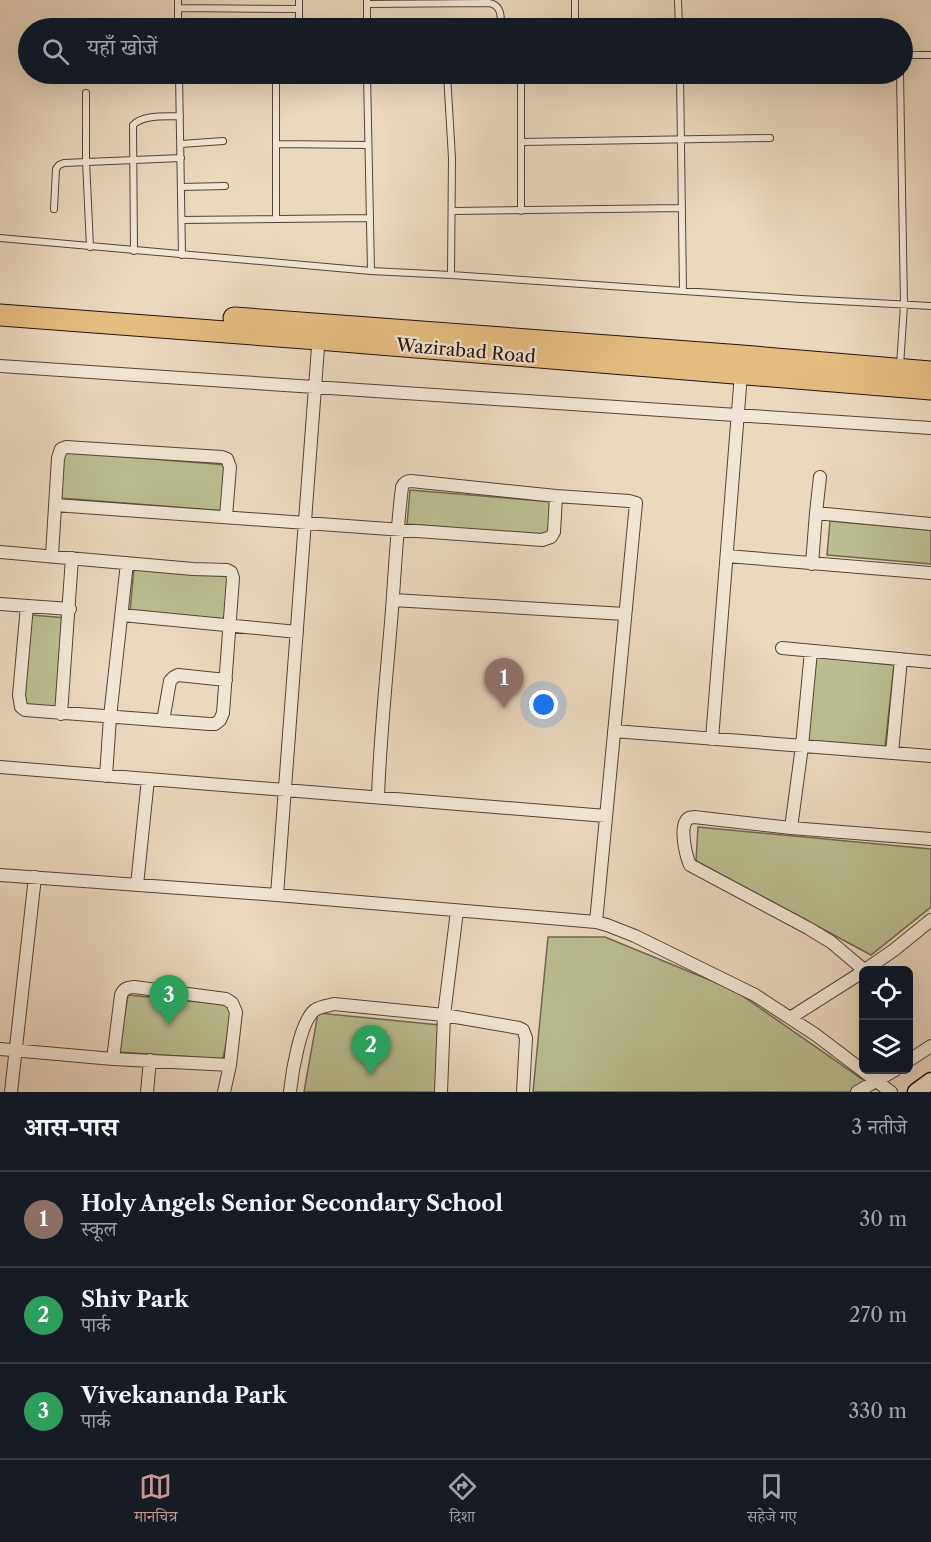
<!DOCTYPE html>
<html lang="hi">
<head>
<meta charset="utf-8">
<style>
	:root { --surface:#171b24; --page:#20242c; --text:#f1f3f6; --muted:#9ea1a6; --line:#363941; --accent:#c59692 }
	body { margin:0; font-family:"Libre Caslon Text","Noto Serif Devanagari",serif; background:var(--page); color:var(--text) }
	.controls { position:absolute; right:18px; bottom:18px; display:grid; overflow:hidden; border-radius:9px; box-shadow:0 6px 24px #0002 }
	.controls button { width:54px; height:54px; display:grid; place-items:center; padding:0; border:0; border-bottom:2px solid var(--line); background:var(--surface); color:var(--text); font:30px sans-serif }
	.you { position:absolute; left:544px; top:705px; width:21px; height:21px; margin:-15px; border:4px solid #fff; border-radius:50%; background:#1a73e8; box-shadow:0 0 0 9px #1a73e833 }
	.badge { display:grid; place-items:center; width:39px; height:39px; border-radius:50%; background:var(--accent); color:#fff; font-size:20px; font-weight:700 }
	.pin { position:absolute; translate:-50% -50px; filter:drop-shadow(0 2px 3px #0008) }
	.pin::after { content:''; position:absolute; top:32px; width:21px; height:18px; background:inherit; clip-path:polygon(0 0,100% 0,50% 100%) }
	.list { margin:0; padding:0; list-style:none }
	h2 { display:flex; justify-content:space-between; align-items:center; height:78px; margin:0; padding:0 24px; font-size:26px }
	h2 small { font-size:20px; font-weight:400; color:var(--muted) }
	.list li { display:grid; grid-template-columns:39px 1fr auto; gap:18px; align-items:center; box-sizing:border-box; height:96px; padding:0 24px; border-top:2px solid var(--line) }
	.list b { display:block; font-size:22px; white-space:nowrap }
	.list p { margin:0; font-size:20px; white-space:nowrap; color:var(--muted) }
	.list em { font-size:20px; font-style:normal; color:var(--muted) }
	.icon { flex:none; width:33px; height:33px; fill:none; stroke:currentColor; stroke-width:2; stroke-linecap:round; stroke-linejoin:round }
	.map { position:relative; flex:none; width:931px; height:1092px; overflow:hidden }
	.search { position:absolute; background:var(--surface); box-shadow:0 6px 24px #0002; left:18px; right:18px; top:18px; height:66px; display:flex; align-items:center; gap:15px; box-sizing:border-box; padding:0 21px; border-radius:33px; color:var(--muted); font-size:22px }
	.sheet { height:366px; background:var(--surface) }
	nav { display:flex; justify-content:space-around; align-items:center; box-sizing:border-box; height:84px; border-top:2px solid var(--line); background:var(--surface); font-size:16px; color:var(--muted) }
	nav a { display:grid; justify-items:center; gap:3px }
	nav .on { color:var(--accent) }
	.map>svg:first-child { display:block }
	.green { fill:#babe90; stroke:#6f684e; stroke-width:1.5 }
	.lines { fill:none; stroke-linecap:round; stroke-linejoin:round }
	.lane-casing { stroke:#564338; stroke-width:8 }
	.street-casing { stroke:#564338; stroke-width:14 }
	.secondary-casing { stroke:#24110b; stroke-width:19 }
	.highway-casing { stroke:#24110b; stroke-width:23 }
	.lane { stroke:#f1e6d5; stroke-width:6 }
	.street { stroke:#f1e6d5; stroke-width:12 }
	.secondary { stroke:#f1e6d5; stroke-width:16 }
	.highway { stroke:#e5bc80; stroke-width:21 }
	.labels { text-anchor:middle; stroke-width:4.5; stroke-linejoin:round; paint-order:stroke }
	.street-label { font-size:18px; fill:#24110b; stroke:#f1e6d5 }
</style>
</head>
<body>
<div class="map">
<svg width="931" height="1092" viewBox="0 0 931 1092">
	<rect width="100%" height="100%" fill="#ead8bf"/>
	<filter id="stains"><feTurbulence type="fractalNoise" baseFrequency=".00333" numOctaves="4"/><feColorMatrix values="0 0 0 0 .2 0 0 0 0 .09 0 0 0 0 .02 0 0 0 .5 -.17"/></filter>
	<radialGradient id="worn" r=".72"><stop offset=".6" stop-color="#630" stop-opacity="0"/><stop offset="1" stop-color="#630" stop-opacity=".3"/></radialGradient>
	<!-- green -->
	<path class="green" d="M64,452L228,465L225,511L61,498Z
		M410,490L554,502L551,536L407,524Z
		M830,521L931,530V564L827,555Z
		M134,568L233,577L230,620L130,612Z
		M32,615L67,618L58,708L23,705Z
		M816,657L894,665L885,747L807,740Z
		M698,827L931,849V907L871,955L696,861Z
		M548,937H605L734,990L869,1084L856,1092H533Z
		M128,995L234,1005L223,1059L118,1052Z
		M318,1013L440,1025L435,1092H304Z"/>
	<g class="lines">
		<defs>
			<path id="lane" d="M178,0V28
				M367,0V28
				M678,0L679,28
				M367,4L489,3C502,5 501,17 501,28
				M178,8L299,9
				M299,28V0
				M575,28V0
				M902,55H931
				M179,74L182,255
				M276,74V219
				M367,74L371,271
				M447,74L452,158L451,275
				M521,74V211
				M680,74L683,291
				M900,74L904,305L900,366
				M86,93V161L90,247
				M521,142L770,138
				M181,144L223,141
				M276,144L368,145
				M181,187L225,186
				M54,209L56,169L59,165L64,163L181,158
				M453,211L682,208
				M182,220L370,218
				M0,238L371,271L451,275L801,299L931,306
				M134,251L133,125C144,114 166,117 180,116"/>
			<path id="street" d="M0,366L931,428
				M55,505C218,516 380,529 542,540L551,537L554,532L556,496
				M816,513L820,477
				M0,552L193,569L227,570L231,572L233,578L223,713L220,720L215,724H209L25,710L21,707L19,695L27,606
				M52,555L58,458L61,449L66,447L222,457L227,459L230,467L226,516
				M727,556L931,573
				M812,564L816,513L931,524
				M393,600L625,614
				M0,604L70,609
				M122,615L297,632
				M782,648L931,662
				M61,714L72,558
				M163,721L170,681L174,677L178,675L226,680
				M614,731L931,756
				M712,739L741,374
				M892,753L901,659
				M0,767L606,816
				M106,776L110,717L127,563
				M378,797C380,735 387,673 392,610C395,569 397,528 402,487C404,483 406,481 411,481L556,496L629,501L636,503L596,922
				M791,828L802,746L811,651
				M0,875L277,895L596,922L607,925L635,936L755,995L816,1035L891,1092
				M137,885L148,779
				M277,895L319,334
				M864,970L831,942L808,928L690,865C686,856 680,830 686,821C688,817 690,818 694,817L791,828L931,839
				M865,970L894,950L931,920
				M790,1018L864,971
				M0,1049L113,1059L230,1065
				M113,1059L121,995C124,988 127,988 134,987L226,999L232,1003L236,1012L230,1065L224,1092
				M908,1061L931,1046
				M11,1092L35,877
				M147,1092L150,1060
				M290,1092C292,1073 300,1021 315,1010C321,1006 328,1006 334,1004L444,1015L519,1028L523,1030L526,1038L523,1092
				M441,1092L444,1015L457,911
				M857,1092L895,1070"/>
			<path id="secondary" d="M916,1092L931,1081"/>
			<path id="highway" d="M0,315L318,339L931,389
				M234,318L742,356L931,372"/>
		</defs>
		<!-- lane casing -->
		<use href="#lane" class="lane-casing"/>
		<!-- street casing -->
		<use href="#street" class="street-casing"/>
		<!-- secondary casing -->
		<use href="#secondary" class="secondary-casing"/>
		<!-- highway casing -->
		<use href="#highway" class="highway-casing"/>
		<!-- lane -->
		<use href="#lane" class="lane"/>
		<!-- street -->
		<use href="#street" class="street"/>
		<!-- secondary -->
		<use href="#secondary" class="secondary"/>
		<!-- highway -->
		<use href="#highway" class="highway"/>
	</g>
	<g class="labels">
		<!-- street labels -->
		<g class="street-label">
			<text transform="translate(466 351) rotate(5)" y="6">Wazirabad Road</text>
		</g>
	</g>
	<rect width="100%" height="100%" filter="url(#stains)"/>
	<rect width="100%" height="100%" fill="url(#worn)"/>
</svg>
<div class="controls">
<button><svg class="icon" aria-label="locate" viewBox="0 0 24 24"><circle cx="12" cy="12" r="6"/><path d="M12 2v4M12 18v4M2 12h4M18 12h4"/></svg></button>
<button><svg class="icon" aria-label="layers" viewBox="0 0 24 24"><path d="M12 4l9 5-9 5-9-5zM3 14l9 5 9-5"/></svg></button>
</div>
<div class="you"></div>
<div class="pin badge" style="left:504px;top:708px;background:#8d6e63">1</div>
<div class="pin badge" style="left:371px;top:1075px;background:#2e9e5b">2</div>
<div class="pin badge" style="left:169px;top:1025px;background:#2e9e5b">3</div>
<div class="search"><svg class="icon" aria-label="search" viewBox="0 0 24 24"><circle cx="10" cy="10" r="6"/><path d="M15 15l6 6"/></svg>यहाँ खोजें</div>
</div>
<section class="sheet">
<h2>आस-पास<small>3 नतीजे</small></h2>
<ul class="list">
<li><span class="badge" style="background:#8d6e63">1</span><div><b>Holy Angels Senior Secondary School</b><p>स्कूल</p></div><em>30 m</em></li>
<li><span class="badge" style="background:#2e9e5b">2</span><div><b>Shiv Park</b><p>पार्क</p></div><em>270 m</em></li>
<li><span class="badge" style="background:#2e9e5b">3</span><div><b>Vivekananda Park</b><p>पार्क</p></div><em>330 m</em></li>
</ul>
</section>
<nav>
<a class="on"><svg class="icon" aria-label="map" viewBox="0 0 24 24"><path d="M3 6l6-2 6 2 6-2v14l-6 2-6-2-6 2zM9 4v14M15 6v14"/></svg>मानचित्र</a>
<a><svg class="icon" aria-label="directions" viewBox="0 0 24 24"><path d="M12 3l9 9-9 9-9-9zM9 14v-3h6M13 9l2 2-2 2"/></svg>दिशा</a>
<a><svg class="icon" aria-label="saved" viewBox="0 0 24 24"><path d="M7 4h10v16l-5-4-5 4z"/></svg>सहेजे गए</a>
</nav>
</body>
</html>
